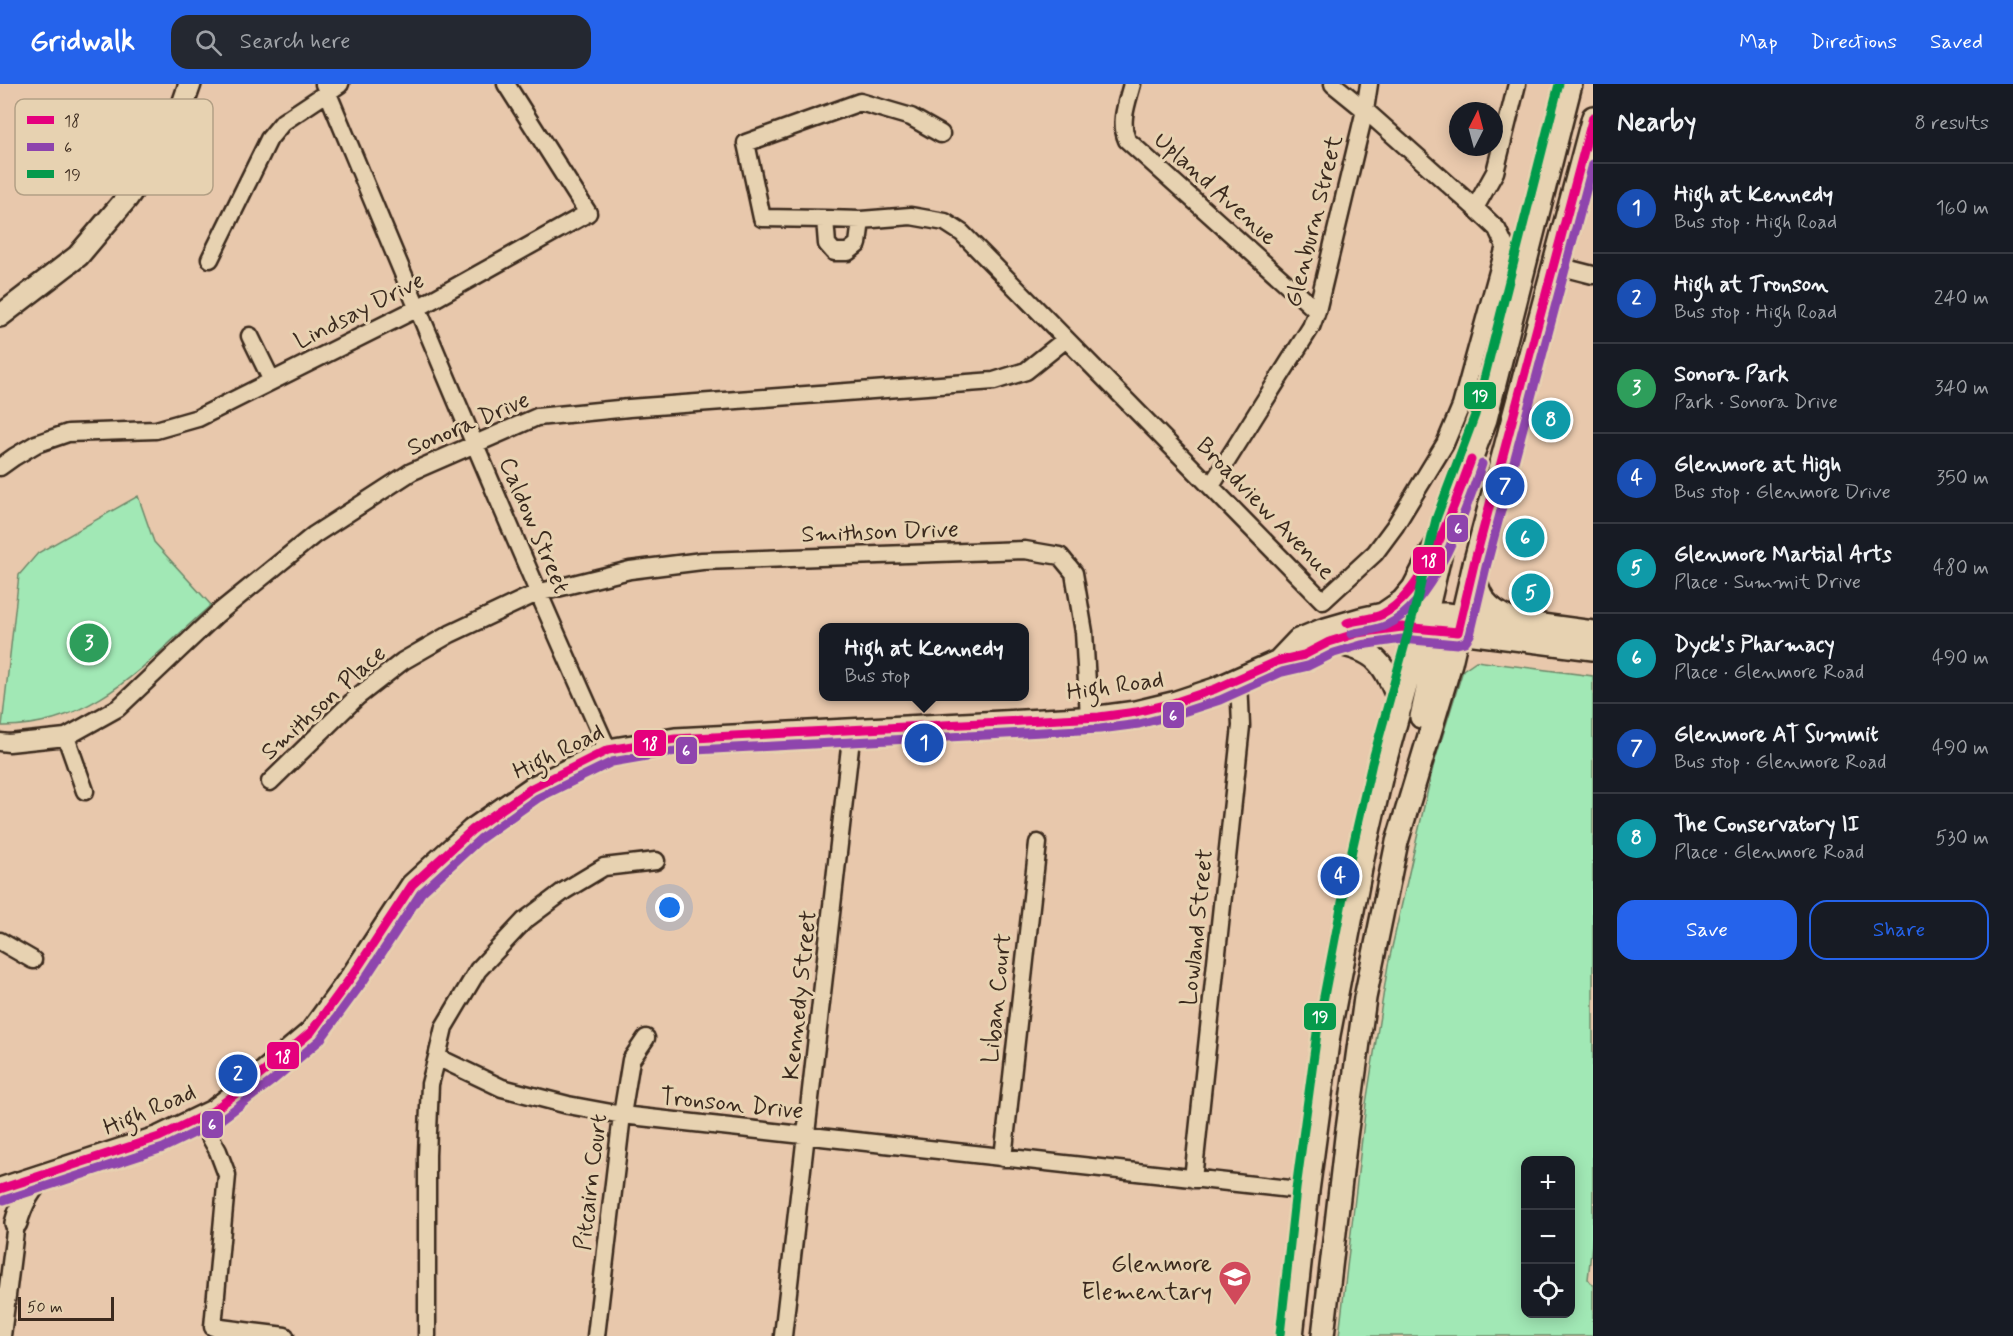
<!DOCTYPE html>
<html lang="en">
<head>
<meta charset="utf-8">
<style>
	:root { --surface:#171b24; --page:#242831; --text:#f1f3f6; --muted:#9ea1a6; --line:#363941; --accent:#2563eb }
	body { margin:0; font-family:Mynerve,sans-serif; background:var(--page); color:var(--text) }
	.controls { position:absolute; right:18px; bottom:18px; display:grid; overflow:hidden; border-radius:12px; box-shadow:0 3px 15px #0003 }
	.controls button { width:54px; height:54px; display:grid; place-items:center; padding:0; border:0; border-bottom:2px solid var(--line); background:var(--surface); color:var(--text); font:30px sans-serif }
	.compass { position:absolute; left:1449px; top:18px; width:54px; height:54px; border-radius:50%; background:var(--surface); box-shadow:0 3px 15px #0003; rotate:6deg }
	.scale { position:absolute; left:18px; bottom:15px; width:96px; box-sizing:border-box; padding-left:6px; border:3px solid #3b2a1e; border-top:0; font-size:16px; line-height:21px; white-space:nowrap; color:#3b2a1e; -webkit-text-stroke:4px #e7d2b1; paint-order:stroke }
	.you { position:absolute; left:670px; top:824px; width:21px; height:21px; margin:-15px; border:4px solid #fff; border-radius:50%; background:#1a73e8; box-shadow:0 0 0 9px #1a73e833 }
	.badge { display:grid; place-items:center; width:39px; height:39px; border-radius:50%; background:var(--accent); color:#fff; font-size:20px; font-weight:700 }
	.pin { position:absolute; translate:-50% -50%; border:3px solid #fff; box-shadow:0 2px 6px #0006 }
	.popup { position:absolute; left:819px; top:539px; width:210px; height:78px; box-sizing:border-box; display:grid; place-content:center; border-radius:12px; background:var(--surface); filter:drop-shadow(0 2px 4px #0005); font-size:20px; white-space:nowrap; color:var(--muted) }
	.popup b { font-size:22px; color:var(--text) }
	.popup::after { content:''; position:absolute; left:50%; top:100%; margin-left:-12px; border:12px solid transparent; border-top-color:var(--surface) }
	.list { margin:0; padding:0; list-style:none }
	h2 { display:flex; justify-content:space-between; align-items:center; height:78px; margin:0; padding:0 24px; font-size:26px }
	h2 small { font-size:20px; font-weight:400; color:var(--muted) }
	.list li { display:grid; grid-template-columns:39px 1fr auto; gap:18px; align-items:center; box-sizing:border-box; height:90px; padding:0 24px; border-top:2px solid var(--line) }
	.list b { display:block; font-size:22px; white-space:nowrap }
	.list p { margin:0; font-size:20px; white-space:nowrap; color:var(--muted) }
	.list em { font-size:20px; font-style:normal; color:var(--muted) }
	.actions { display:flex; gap:12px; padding:18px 24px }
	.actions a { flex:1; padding:14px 0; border:2px solid var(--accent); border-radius:18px; text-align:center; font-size:21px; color:var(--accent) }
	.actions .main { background:var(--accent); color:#fff }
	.icon { flex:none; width:33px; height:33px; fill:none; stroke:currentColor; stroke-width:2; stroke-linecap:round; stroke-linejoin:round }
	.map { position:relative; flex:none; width:1593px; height:1252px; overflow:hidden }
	header { display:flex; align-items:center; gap:36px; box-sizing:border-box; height:84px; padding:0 30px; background:var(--accent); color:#fff }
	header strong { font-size:28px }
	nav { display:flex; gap:33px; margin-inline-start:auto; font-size:21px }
	.search { width:420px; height:54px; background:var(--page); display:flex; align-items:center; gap:15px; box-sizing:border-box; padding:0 21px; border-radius:18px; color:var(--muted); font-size:22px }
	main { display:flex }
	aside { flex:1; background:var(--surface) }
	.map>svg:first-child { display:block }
	.green { fill:#a1e8b5; stroke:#6e896a; stroke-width:1.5; fill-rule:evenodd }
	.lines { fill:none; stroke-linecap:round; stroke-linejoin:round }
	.minor-casing { stroke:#3b2a1e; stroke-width:21 }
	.major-casing { stroke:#3b2a1e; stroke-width:26 }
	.minor { stroke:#e7d2b1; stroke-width:16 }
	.major { stroke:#e7d2b1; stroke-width:21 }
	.bus-1-casing { stroke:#e7d2b1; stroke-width:14 }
	.bus-2-casing { stroke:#e7d2b1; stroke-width:14 }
	.bus-3-casing { stroke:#e7d2b1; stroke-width:14 }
	.bus-1 { stroke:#e5007d; stroke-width:9 }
	.bus-2 { stroke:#8e44ad; stroke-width:9 }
	.bus-3 { stroke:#069a4c; stroke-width:9 }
	.labels { text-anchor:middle; stroke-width:6; stroke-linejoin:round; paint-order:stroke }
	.street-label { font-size:24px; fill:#3b2a1e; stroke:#e7d2b1 }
	.poi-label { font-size:24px; fill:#3b2a1e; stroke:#e7d2b1; text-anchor:end }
	.key { fill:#e7d2b1; stroke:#b3a085; stroke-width:1.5 }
	.key-label { font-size:16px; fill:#3b2a1e }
	.line-badge { stroke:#e7d2b1; stroke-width:2 }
	.badge-label { font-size:16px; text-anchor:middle; font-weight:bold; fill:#fff }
</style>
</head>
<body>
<header>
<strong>Gridwalk</strong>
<div class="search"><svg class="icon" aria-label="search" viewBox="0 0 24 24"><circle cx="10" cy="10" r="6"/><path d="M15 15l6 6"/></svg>Search here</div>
<nav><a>Map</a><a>Directions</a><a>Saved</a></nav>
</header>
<main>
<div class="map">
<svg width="1593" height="1252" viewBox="0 0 1593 1252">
	<rect width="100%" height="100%" fill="#e8c8ac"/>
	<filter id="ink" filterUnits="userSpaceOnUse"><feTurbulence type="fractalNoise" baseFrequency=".0167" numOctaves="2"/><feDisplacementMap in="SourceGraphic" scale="12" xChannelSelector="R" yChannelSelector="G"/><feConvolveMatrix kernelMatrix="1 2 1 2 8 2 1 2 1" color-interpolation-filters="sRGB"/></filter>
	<g filter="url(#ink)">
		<!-- green -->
		<path class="green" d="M138,412L154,458L211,521C146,578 95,643 2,642L19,491L38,469Z
			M1476,577L1593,592V1150L1588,1195L1593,1202V1252H1339L1366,1020L1388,881L1433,683L1463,586ZM1570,1076V1230H1526V1076Z"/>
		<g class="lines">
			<defs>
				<path id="minor" d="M324,0C417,223 509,446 608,666
					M1132,0C1127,19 1119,38 1127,56L1317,227
					M1475,124L1495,88L1517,0
					M825,135L762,134L746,59L860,18L911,33L941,50
					M861,136L858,160L848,168H834L827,160L825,135L861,136L911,132L945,138L962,149L1323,517L1375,469L1395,442L1445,360L1461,322L1505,162L1497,145L1475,124L1365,26L1333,0
					M210,175L269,55L283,38L340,0
					M1554,181L1593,191
					M250,252L272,297
					M0,383L14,373L36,360L68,349L156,346L198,334L416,225L588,129L506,0
					M1211,402L1311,243L1317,227L1365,26L1369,0
					M66,653L85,707
					M0,658L9,659L66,653L118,624L217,530L314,451L411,388L537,333L629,324L994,297L1026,287L1066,255
					M270,698L357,613L403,577L450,550L537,509L630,486L702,477L1025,466L1060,472L1074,489L1084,548L1089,633
					M0,857L33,876
					M437,973L444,943L478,886L524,837L564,807L604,783L656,777
					M199,1033L218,1067L227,1091L213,1243L285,1252
					M1003,1074L1038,759
					M1193,1095L1241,642L1239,595
					M2,1252L16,1139
					M427,1252V1071L430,1000L437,973L502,1004L568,1021L622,1031L1308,1107
					M596,1252L622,1031L631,976L646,954
					M783,1252L852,646"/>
				<path id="major" d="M0,232L78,172L127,114L174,46L190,0
					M1475,486C1477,513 1487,524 1510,535
					M1383,530L1402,517L1413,504L1435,462
					M1332,559C1379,566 1384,581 1401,622
					M1278,577L1298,556L1322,546L1360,535L1383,530H1446L1513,537L1593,548
					M1421,633L1438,555L1437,546L1432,536
					M0,1105L159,1053L213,1027L265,987L311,948L354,889L412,801L472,746L532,704L608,666L675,655L1099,633L1136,628L1173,619L1215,605L1278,577L1304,571L1329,558L1358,549L1381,545L1402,543L1458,548L1593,565
					M16,1139C21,1121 29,1104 44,1092
					M1292,1252L1308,1107L1329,951L1364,769L1384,682L1429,519L1448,438L1486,335L1571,0
					M1323,1252L1346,1053L1365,914L1397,758L1451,579L1474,480L1593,33"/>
			</defs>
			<!-- minor casing -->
			<use href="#minor" class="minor-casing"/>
			<!-- major casing -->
			<use href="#major" class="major-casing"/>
			<!-- minor -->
			<use href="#minor" class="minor"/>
			<!-- major -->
			<use href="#major" class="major"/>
			<defs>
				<path id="bus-1" d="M1347,539C1358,535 1372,536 1383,530C1427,507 1454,421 1471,376
					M0,1105L159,1053L213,1027L265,987L311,948L354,889L412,801L472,746L532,704L608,666L675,655L1099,633L1136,628L1173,619L1215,605L1278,577L1304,571L1329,558L1358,549L1402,543L1458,548L1474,480L1593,33"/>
				<path id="bus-2" d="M1351,550C1362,547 1375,547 1387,541C1435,519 1465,428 1482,380
					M4,1116L163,1064L219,1037L272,997L320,956L364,896L421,809L480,755L538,714L612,678L676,667L1100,645L1139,640L1177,630L1220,616L1282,588L1308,582L1334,569L1361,561L1402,555L1457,560L1465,558L1470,551L1486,483L1593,80"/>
				<path id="bus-3" d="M1280,1251L1296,1105L1317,949L1352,766L1372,679L1417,516L1436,435L1475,331L1559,0"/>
			</defs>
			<!-- bus-1 casing -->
			<use href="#bus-1" class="bus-1-casing"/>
			<!-- bus-2 casing -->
			<use href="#bus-2" class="bus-2-casing"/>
			<!-- bus-3 casing -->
			<use href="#bus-3" class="bus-3-casing"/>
			<!-- bus-1 -->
			<use href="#bus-1" class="bus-1"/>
			<!-- bus-2 -->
			<use href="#bus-2" class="bus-2"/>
			<!-- bus-3 -->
			<use href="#bus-3" class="bus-3"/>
		</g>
	</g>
	<!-- icons -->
	<defs>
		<symbol id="school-pin" viewBox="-11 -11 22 30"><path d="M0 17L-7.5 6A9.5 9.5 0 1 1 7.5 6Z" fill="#d1495b" stroke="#e7d2b1"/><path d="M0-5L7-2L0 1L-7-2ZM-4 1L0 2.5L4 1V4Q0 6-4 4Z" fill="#fff"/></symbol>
	</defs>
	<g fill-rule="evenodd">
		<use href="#school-pin" x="1216" y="1174" width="38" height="52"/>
	</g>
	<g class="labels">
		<!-- street labels -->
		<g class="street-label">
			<text transform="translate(1216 104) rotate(42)" y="8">Upland Avenue</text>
			<text transform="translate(1313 137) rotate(-76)" y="8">Glenburn Street</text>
			<text transform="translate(359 226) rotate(-27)" y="8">Lindsay Drive</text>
			<text transform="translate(468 339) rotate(-23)" y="8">Sonora Drive</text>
			<text transform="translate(1266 424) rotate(46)" y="8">Broadview Avenue</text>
			<text transform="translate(535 441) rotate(67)" y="8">Caldow Street</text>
			<text transform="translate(880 447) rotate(-2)" y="8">Smithson Drive</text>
			<text transform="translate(1115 601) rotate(-8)" y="8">High Road</text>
			<text transform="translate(323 618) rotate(-42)" y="8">Smithson Place</text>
			<text transform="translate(558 667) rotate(-26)" y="8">High Road</text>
			<text transform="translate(1196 843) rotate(-84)" y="8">Lowland Street</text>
			<text transform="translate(799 911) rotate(-84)" y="8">Kennedy Street</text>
			<text transform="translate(996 914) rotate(-84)" y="8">Liban Court</text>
			<text transform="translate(732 1019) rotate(6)" y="8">Tronson Drive</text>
			<text transform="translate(149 1025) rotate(-23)" y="8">High Road</text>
			<text transform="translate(590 1098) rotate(-83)" y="8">Pitcairn Court</text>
		</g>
		<!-- poi labels -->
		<g class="poi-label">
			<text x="1212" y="1187">Glenmore<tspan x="1212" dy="28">Elementary</tspan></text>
		</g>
	</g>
	<!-- legend -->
	<rect x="15" y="15" width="198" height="96" rx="9" class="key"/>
	<rect x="27" y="32" width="27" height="8" fill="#e5007d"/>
	<rect x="27" y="59" width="27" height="8" fill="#8e44ad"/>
	<rect x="27" y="86" width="27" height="8" fill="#069a4c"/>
	<g class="key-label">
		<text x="64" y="42">18</text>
		<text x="64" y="69">6</text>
		<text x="64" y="96">19</text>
	</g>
	<g class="line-badge">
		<rect x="1463" y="297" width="34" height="29" rx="6" fill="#069a4c"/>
		<rect x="1446" y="430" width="23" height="29" rx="6" fill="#8e44ad"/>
		<rect x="1412" y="462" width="34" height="29" rx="6" fill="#e5007d"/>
		<rect x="1162" y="617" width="23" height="28" rx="6" fill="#8e44ad"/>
		<rect x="633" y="645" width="34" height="28" rx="6" fill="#e5007d"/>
		<rect x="675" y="652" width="23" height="29" rx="6" fill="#8e44ad"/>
		<rect x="1303" y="918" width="34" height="29" rx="6" fill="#069a4c"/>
		<rect x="266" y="957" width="34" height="29" rx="6" fill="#e5007d"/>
		<rect x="201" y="1026" width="23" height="29" rx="6" fill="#8e44ad"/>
	</g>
	<g class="badge-label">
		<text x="1480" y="317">19</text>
		<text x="1458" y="450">6</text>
		<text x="1429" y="482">18</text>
		<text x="1173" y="637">6</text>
		<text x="650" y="665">18</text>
		<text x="686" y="672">6</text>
		<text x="1320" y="938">19</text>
		<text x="283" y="978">18</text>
		<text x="212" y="1046">6</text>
	</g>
</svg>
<div class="controls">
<button>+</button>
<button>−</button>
<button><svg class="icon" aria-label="locate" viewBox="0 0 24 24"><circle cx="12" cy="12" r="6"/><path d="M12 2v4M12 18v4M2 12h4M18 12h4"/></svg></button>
</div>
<svg class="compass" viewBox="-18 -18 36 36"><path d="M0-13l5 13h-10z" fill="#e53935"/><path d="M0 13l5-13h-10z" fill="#9ea1a6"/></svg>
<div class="scale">50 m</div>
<div class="you"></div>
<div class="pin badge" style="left:924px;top:659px;background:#1a4fb4">1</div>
<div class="popup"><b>High at Kennedy</b>Bus stop</div>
<div class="pin badge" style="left:238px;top:990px;background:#1a4fb4">2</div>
<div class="pin badge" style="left:89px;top:559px;background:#2e9e5b">3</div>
<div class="pin badge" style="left:1340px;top:792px;background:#1a4fb4">4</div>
<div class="pin badge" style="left:1531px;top:509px;background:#0f9aa8">5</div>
<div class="pin badge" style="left:1525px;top:454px;background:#0f9aa8">6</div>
<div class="pin badge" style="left:1505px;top:402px;background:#1a4fb4">7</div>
<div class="pin badge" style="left:1551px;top:336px;background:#0f9aa8">8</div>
</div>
<aside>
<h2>Nearby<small>8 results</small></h2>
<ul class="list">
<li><span class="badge" style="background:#1a4fb4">1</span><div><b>High at Kennedy</b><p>Bus stop · High Road</p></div><em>160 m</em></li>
<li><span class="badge" style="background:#1a4fb4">2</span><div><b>High at Tronson</b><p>Bus stop · High Road</p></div><em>240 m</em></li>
<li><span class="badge" style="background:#2e9e5b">3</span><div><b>Sonora Park</b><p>Park · Sonora Drive</p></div><em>340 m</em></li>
<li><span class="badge" style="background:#1a4fb4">4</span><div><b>Glenmore at High</b><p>Bus stop · Glenmore Drive</p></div><em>350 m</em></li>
<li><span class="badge" style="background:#0f9aa8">5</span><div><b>Glenmore Martial Arts</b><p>Place · Summit Drive</p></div><em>480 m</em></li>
<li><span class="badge" style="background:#0f9aa8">6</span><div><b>Dyck's Pharmacy</b><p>Place · Glenmore Road</p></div><em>490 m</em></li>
<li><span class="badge" style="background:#1a4fb4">7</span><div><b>Glenmore AT Summit</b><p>Bus stop · Glenmore Road</p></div><em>490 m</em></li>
<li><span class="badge" style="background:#0f9aa8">8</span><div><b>The Conservatory II</b><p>Place · Glenmore Road</p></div><em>530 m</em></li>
</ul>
<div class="actions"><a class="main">Save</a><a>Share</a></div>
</aside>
</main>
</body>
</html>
